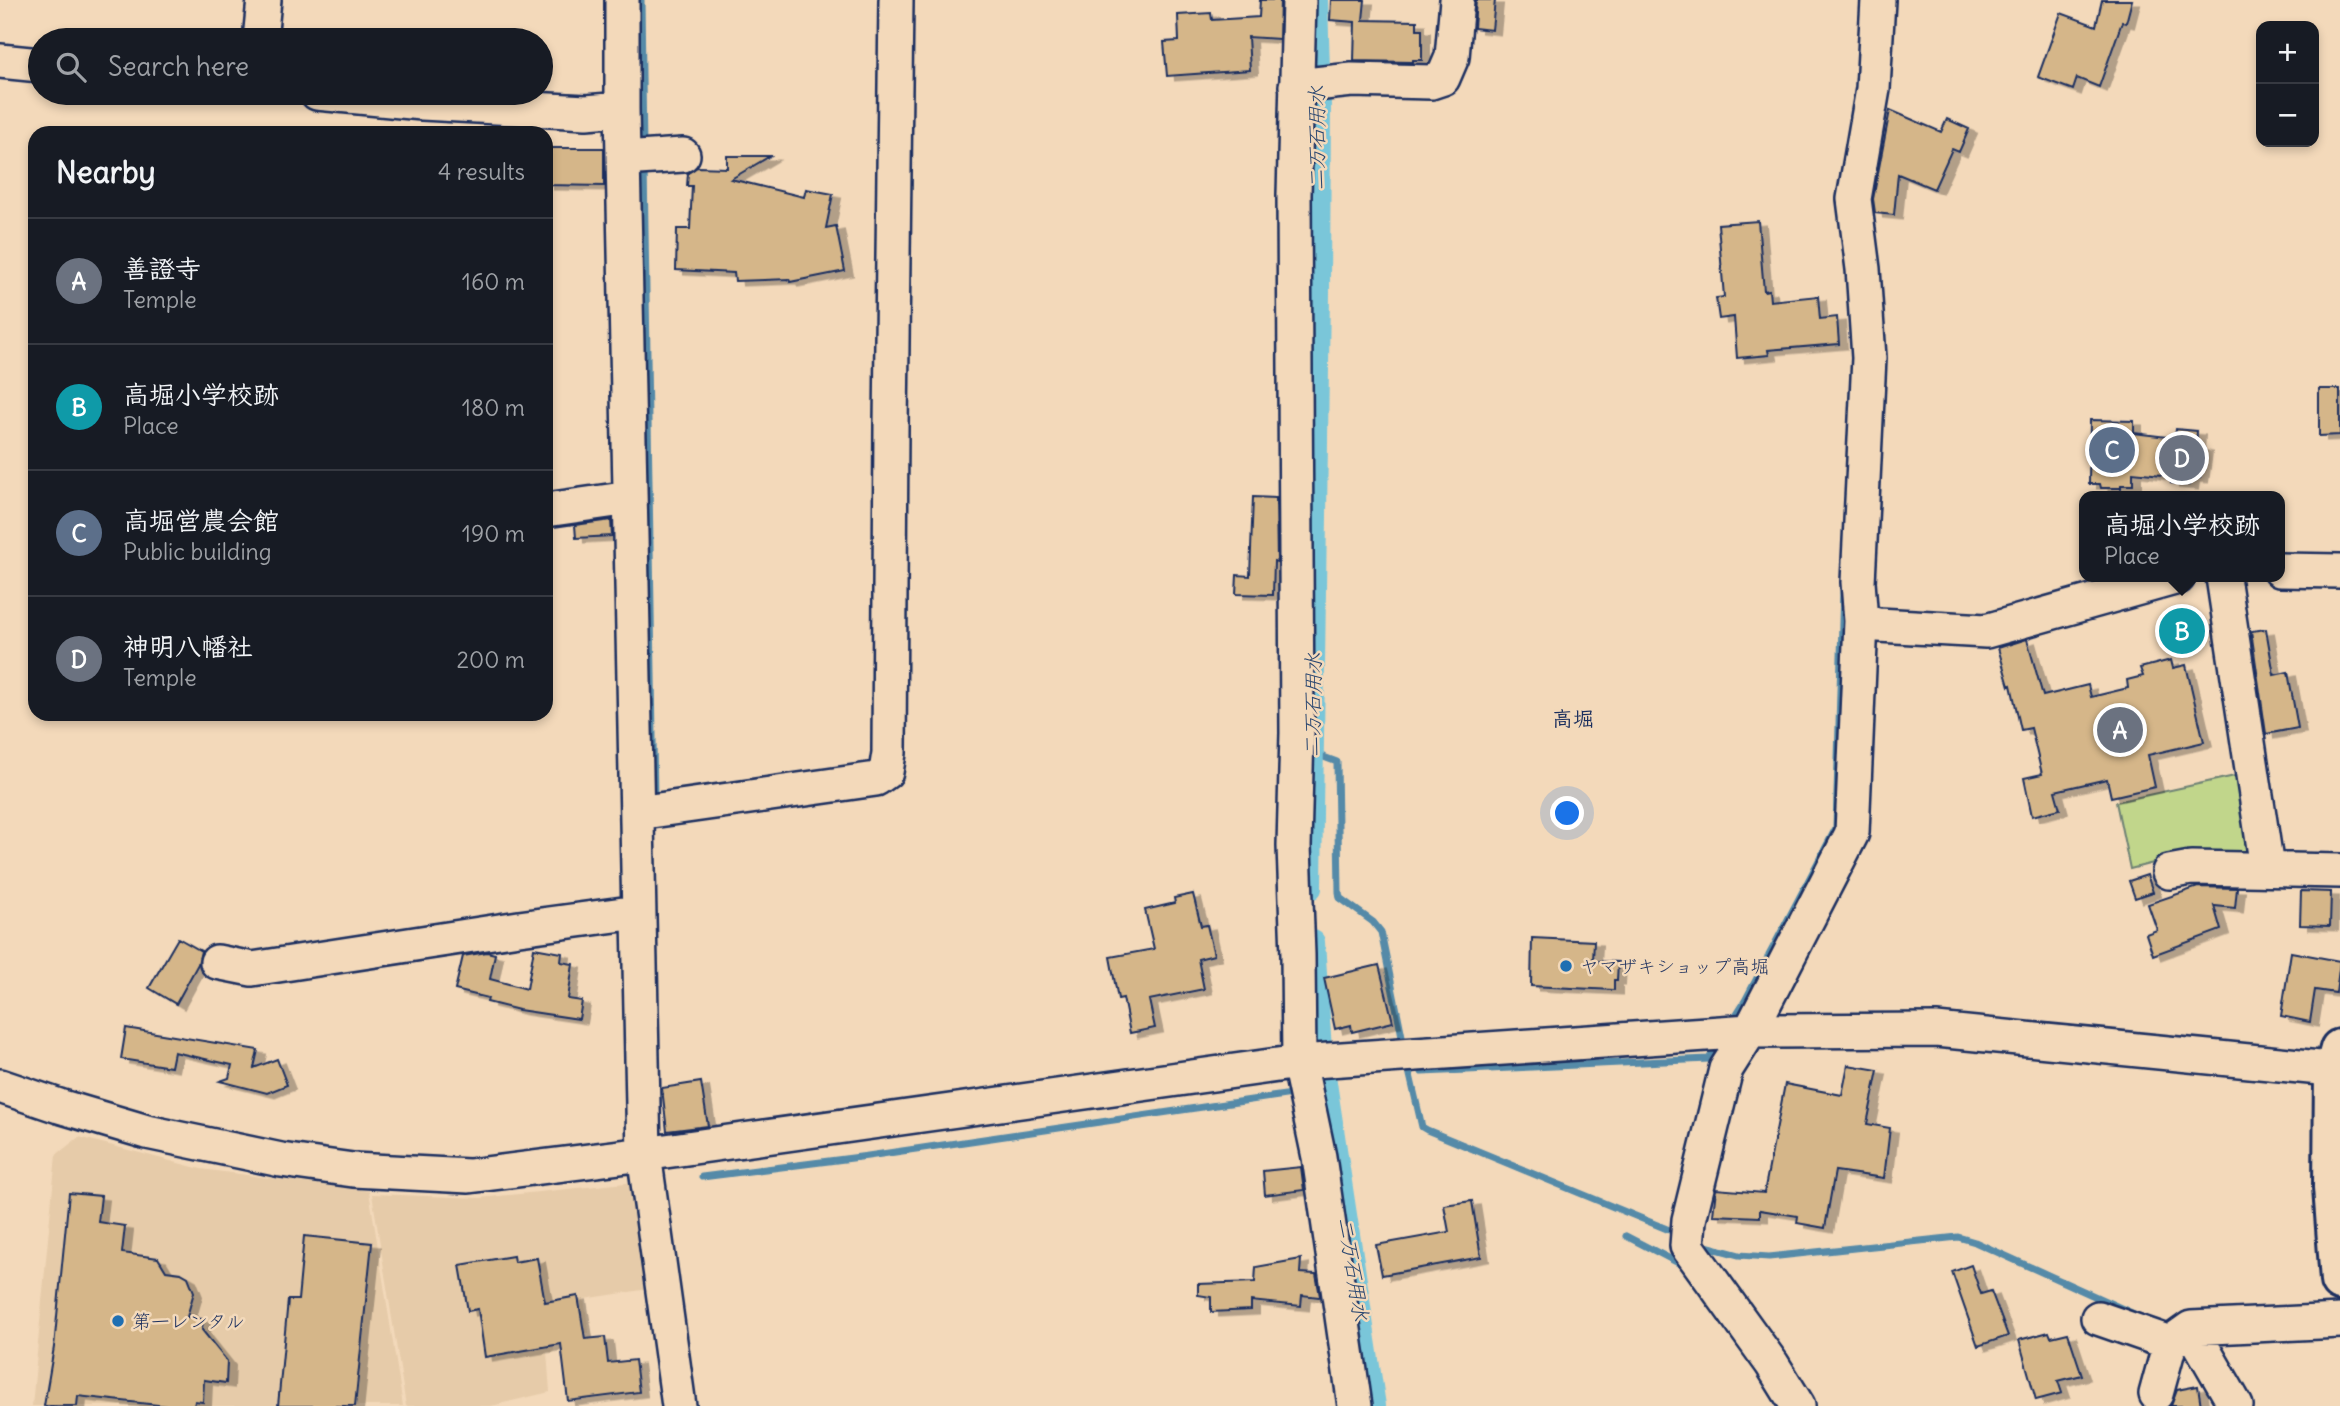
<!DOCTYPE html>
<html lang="en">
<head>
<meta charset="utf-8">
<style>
	:root { --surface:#171b24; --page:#20242c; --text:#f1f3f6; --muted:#9ea1a6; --line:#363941; --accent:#0b8043 }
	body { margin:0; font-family:Delius,"Klee One",sans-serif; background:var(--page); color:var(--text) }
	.controls { position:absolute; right:21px; top:21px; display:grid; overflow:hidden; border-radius:14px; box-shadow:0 4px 10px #0003 }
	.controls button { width:63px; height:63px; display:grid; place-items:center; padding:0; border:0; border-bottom:2px solid var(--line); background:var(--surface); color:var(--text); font:35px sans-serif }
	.you { position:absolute; left:1568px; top:814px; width:24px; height:24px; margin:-18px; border:5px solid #fff; border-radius:50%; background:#1a73e8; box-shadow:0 0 0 10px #1a73e833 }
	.badge { display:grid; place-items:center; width:46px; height:46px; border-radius:50%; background:var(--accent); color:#fff; font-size:23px; font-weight:700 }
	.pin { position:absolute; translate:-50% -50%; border:4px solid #fff; box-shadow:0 2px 7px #0006 }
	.popup { position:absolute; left:2079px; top:491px; width:206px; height:91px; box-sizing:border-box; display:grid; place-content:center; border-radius:14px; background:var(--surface); filter:drop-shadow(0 2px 5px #0005); font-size:23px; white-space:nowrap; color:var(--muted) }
	.popup b { font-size:26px; color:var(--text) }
	.popup::after { content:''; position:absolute; left:50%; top:100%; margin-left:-14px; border:14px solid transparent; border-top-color:var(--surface) }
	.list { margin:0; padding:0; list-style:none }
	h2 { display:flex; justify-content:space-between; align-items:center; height:91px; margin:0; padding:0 28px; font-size:30px }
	h2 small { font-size:23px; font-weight:400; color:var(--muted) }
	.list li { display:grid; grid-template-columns:46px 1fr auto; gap:21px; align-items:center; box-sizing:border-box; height:126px; padding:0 28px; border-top:2px solid var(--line) }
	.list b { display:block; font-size:26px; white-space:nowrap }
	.list p { margin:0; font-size:23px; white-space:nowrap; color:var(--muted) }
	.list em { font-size:23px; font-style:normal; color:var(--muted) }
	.icon { flex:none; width:38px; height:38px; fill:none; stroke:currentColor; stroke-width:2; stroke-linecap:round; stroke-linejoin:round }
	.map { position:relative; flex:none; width:2340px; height:1406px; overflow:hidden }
	.search { position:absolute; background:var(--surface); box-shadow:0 4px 10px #0003; left:28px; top:28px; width:525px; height:77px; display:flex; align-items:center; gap:18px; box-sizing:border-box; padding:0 24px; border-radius:38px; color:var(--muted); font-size:26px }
	.panel { position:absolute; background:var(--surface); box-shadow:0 4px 10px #0003; left:28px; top:126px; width:525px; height:595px; border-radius:21px }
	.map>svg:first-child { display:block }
	.built { fill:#e6cba9 }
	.green { fill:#c1d68b; stroke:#6e8274; stroke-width:2 }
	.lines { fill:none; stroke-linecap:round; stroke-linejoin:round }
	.stream { stroke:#548aa8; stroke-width:7 }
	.canal { stroke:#7ac6d9; stroke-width:24 }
	.building { fill:#d5b689; stroke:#1b2f5e; stroke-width:2; filter:url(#shadow) }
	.minor-casing { stroke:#1b2f5e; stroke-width:38 }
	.major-casing { stroke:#1b2f5e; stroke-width:44 }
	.minor { stroke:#f3d9ba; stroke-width:33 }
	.major { stroke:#f3d9ba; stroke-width:38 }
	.poi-dot { fill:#1f6fb2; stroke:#f3d9ba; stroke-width:2.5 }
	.labels { text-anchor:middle; stroke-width:5; stroke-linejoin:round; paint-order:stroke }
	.poi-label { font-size:19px; fill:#1b2f5e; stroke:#f3d9ba; text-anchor:start }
	.water-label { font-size:21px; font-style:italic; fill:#294670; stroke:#f3d9ba }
	.neighbourhood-label { font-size:21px; font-weight:bold; fill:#1b2f5e; stroke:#f3d9ba }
</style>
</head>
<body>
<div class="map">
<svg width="2340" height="1406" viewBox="0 0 2340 1406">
	<defs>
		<filter id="shadow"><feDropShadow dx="8" dy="4.5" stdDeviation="0" flood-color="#0004"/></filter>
	</defs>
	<rect width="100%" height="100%" fill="#f3d9ba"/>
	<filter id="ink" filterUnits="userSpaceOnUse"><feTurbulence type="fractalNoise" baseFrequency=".0143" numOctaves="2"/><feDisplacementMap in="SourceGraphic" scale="14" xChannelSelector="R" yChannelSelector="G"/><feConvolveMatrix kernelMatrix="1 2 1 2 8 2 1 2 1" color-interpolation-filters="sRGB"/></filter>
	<g filter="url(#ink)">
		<!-- built -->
		<path class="built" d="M79,1137L201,1169L369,1191L403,1406H32L56,1155Z
			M635,1182L655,1288L584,1299L589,1333L554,1337V1353L547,1352L550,1392L491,1406H406L372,1194L480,1198Z"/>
		<!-- green -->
		<path class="green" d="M2244,774L2261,855L2192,853L2130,869L2116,802Z"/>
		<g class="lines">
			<!-- stream -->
			<path class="stream" d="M641,0L643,150
				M644,165L654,801
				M1313,753L1337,762L1339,892L1340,898L1373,922L1381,932L1404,1046
				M1731,1023L1745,1001L1836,828L1843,589
				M1407,1062L1422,1127L1427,1130L1679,1234
				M1422,1072L1709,1059L1719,1042
				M702,1177L868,1156L1299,1093
				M1626,1236L1684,1266
				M1702,1245L1739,1255L1769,1257L1958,1237L1975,1242L2134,1314"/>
			<!-- canal -->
			<path class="canal" d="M1310,888L1318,292L1319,106L1316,0
				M1313,942L1320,1050L1374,1406"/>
		</g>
		<!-- building -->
		<path class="building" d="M1260,0H1280L1279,39L1248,37L1250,70L1167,76L1164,42L1179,41L1178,15L1211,13L1212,20L1259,17Z
			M1331,0H1365L1363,20L1417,21V29H1422V60H1413V62L1354,61L1355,22L1330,20Z
			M1476,0H1495L1492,30L1474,28Z
			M2102,0H2132L2126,23L2122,22L2099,87L2077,78L2073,90L2038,77L2061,13L2096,26Z
			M1890,110L1941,132L1947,119L1969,129L1959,152L1952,149L1934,189L1898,174L1894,215L1875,213L1873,199Z
			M546,148H604V186L546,185Z
			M727,156H770L731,179L804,197L806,189L833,194L826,228L836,226L845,271L790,282L789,279L735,281L734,273L676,270L677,229H690L692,186H687L688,173L697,167L727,168Z
			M1758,221L1764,291L1769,290L1770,301L1818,296L1820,319L1837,317L1839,344L1768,350L1769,355L1737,358L1734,317L1719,319L1716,298L1724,297L1718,224Z
			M2319,389H2340V435L2319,436Z
			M2090,420L2134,421V433L2175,438L2176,429L2197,431L2196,446L2204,448L2200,478L2191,477L2190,485L2171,483L2172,476L2133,472V485H2121V488H2101L2100,484H2089Z
			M1253,497L1276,498L1277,562L1274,561L1273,595L1236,594L1237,575L1250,576Z
			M611,520L612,536L576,538L575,525Z
			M2266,629L2274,675L2288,672L2298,728L2266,734L2251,631Z
			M2027,639L2043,696L2088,685L2091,697L2128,688L2127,680L2143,676L2140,668L2171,660L2173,668L2186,665L2204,742L2148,755L2155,787L2111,797L2107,779L2055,791L2060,809L2032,816L2024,778L2042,774L2031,728L2021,730L2011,685L2009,686L1998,648Z
			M2147,875L2153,892L2135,898L2129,881Z
			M2198,887L2237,888L2235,908L2214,906L2221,930L2153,955L2146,934L2157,930L2148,904Z
			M2301,891L2331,892L2330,926L2300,925Z
			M1193,894L1201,926L1207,925L1214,955L1198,959L1204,989L1149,1000L1155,1028L1130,1033L1123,998L1118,999L1110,957L1154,949L1145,910L1175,903L1174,898Z
			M178,938L201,951L198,964L176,1004L149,988Z
			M1532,938L1594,941L1593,961L1618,962L1617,980H1614V990L1531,986Z
			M534,948L562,953L561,962L573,964L568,999L582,1001L579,1019L519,1010L487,1002L488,998L455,990L463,956L487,952L495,954L490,979L527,989Z
			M2291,952L2340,961L2336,993L2315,990L2310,1022L2281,1016Z
			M1379,965L1393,1022L1352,1032L1351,1025L1335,1029L1324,978Z
			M126,1028L258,1050L254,1068L277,1059L287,1085L267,1093L220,1081L229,1078L232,1065L174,1052L171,1067L121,1059Z
			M1848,1065L1878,1070L1867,1124L1890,1128L1884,1178L1835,1171L1825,1228L1797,1223L1798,1216L1760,1210V1217L1713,1215L1716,1189L1764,1193L1785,1084L1842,1095Z
			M701,1082L708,1126L667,1131L662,1088Z
			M1301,1167L1304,1190L1265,1195L1263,1171Z
			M69,1193L101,1196L98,1222L125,1226L122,1253L158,1258L166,1271L181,1273L188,1277L194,1292L187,1317L203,1319L202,1330L227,1361L226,1383L204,1380L203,1402L195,1401L194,1406H167L78,1396L77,1406H44L54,1347Z
			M1472,1201L1481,1257L1382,1275L1376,1245L1449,1232L1444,1205Z
			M304,1236L372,1243L355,1406H278L288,1300H298Z
			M513,1256L514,1262L537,1258L545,1302L578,1296L585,1339L605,1337L608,1363L635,1360L639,1392L568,1401L561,1344L485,1357L478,1309L468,1311L460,1265Z
			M1301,1259L1300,1273L1316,1274L1320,1296L1319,1297L1302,1295L1301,1306L1251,1301V1310L1211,1312V1297L1198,1295V1284L1255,1282L1256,1267Z
			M1971,1265L1981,1294L1991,1291L2008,1336L1978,1346L1952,1272Z
			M2049,1332L2051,1337L2068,1333L2082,1375L2058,1381L2062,1393L2036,1400L2019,1340Z
			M2198,1386L2201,1406H2171L2177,1390Z"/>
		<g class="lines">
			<defs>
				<path id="minor" d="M622,0V109L644,1154L679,1406
					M1299,0L1294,195L1297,733L1294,846L1298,955L1299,1062L1319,1157L1355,1406
					M260,40L264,0
					M0,61L40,65
					M1296,86L1352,80L1431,82L1443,78L1452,57L1457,0
					M317,93L422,103L586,112L622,109
					M623,159L683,155
					M546,510L630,498
					M2280,570L2340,571
					M2223,577L2267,868
					M1861,621L1878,625L1986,631L2178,577
					M637,813L876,779L886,772L889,753L891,427L896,0
					M2169,872L2191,868L2340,871
					M217,962L252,969L519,928L638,912
					M0,1086L59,1106L147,1132L281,1160L353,1170L469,1176L644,1154L1299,1062L1750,1031L1936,1030L2340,1070
					M2098,1318L2170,1343
					M2191,1328L2236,1406
					M2156,1394L2170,1343L2191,1328L2340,1321
					M1798,1406L1772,1364L1687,1246L1689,1220L1726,1069L1750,1031L1852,833L1861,621L1858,582L1869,358L1863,269L1854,199L1873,89L1878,0"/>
				<path id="major" d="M2340,1049L2334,1070L2333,1187L2340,1281"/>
			</defs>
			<!-- minor casing -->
			<use href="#minor" class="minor-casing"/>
			<!-- major casing -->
			<use href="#major" class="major-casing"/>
			<!-- minor -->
			<use href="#minor" class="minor"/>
			<!-- major -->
			<use href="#major" class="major"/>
		</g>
	</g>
	<!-- markers -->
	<g class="poi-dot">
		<circle cx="1566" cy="966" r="7"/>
		<circle cx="118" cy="1321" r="7"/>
	</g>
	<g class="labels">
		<!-- poi labels -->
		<g class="poi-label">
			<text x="1580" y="973">ヤマザキショップ高堀</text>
			<text x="132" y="1328">第一レンタル</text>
		</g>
		<!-- water labels -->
		<g class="water-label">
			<text transform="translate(1317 138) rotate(-90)" y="7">二万石用水</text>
			<text transform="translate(1313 705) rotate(-89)" y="7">二万石用水</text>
			<text transform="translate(1353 1269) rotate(81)" y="7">二万石用水</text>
		</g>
		<!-- neighbourhood labels -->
		<g class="neighbourhood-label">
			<text x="1573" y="726">高堀</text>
		</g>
	</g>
</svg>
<div class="controls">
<button>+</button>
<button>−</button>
</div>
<div class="you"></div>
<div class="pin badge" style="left:2120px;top:730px;background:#6b7280">A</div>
<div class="pin badge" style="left:2182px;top:631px;background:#0f9aa8">B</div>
<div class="popup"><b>高堀小学校跡</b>Place</div>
<div class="pin badge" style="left:2112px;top:450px;background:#5c6f8a">C</div>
<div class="pin badge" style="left:2182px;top:458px;background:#6b7280">D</div>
<div class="search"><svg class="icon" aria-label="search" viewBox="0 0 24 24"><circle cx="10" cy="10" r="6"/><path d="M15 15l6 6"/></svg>Search here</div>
<section class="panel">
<h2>Nearby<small>4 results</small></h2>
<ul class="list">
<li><span class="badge" style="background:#6b7280">A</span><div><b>善證寺</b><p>Temple</p></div><em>160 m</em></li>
<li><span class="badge" style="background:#0f9aa8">B</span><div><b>高堀小学校跡</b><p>Place</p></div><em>180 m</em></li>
<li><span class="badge" style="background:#5c6f8a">C</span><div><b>高堀営農会館</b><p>Public building</p></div><em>190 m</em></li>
<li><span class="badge" style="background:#6b7280">D</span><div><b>神明八幡社</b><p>Temple</p></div><em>200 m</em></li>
</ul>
</section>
</div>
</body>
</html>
